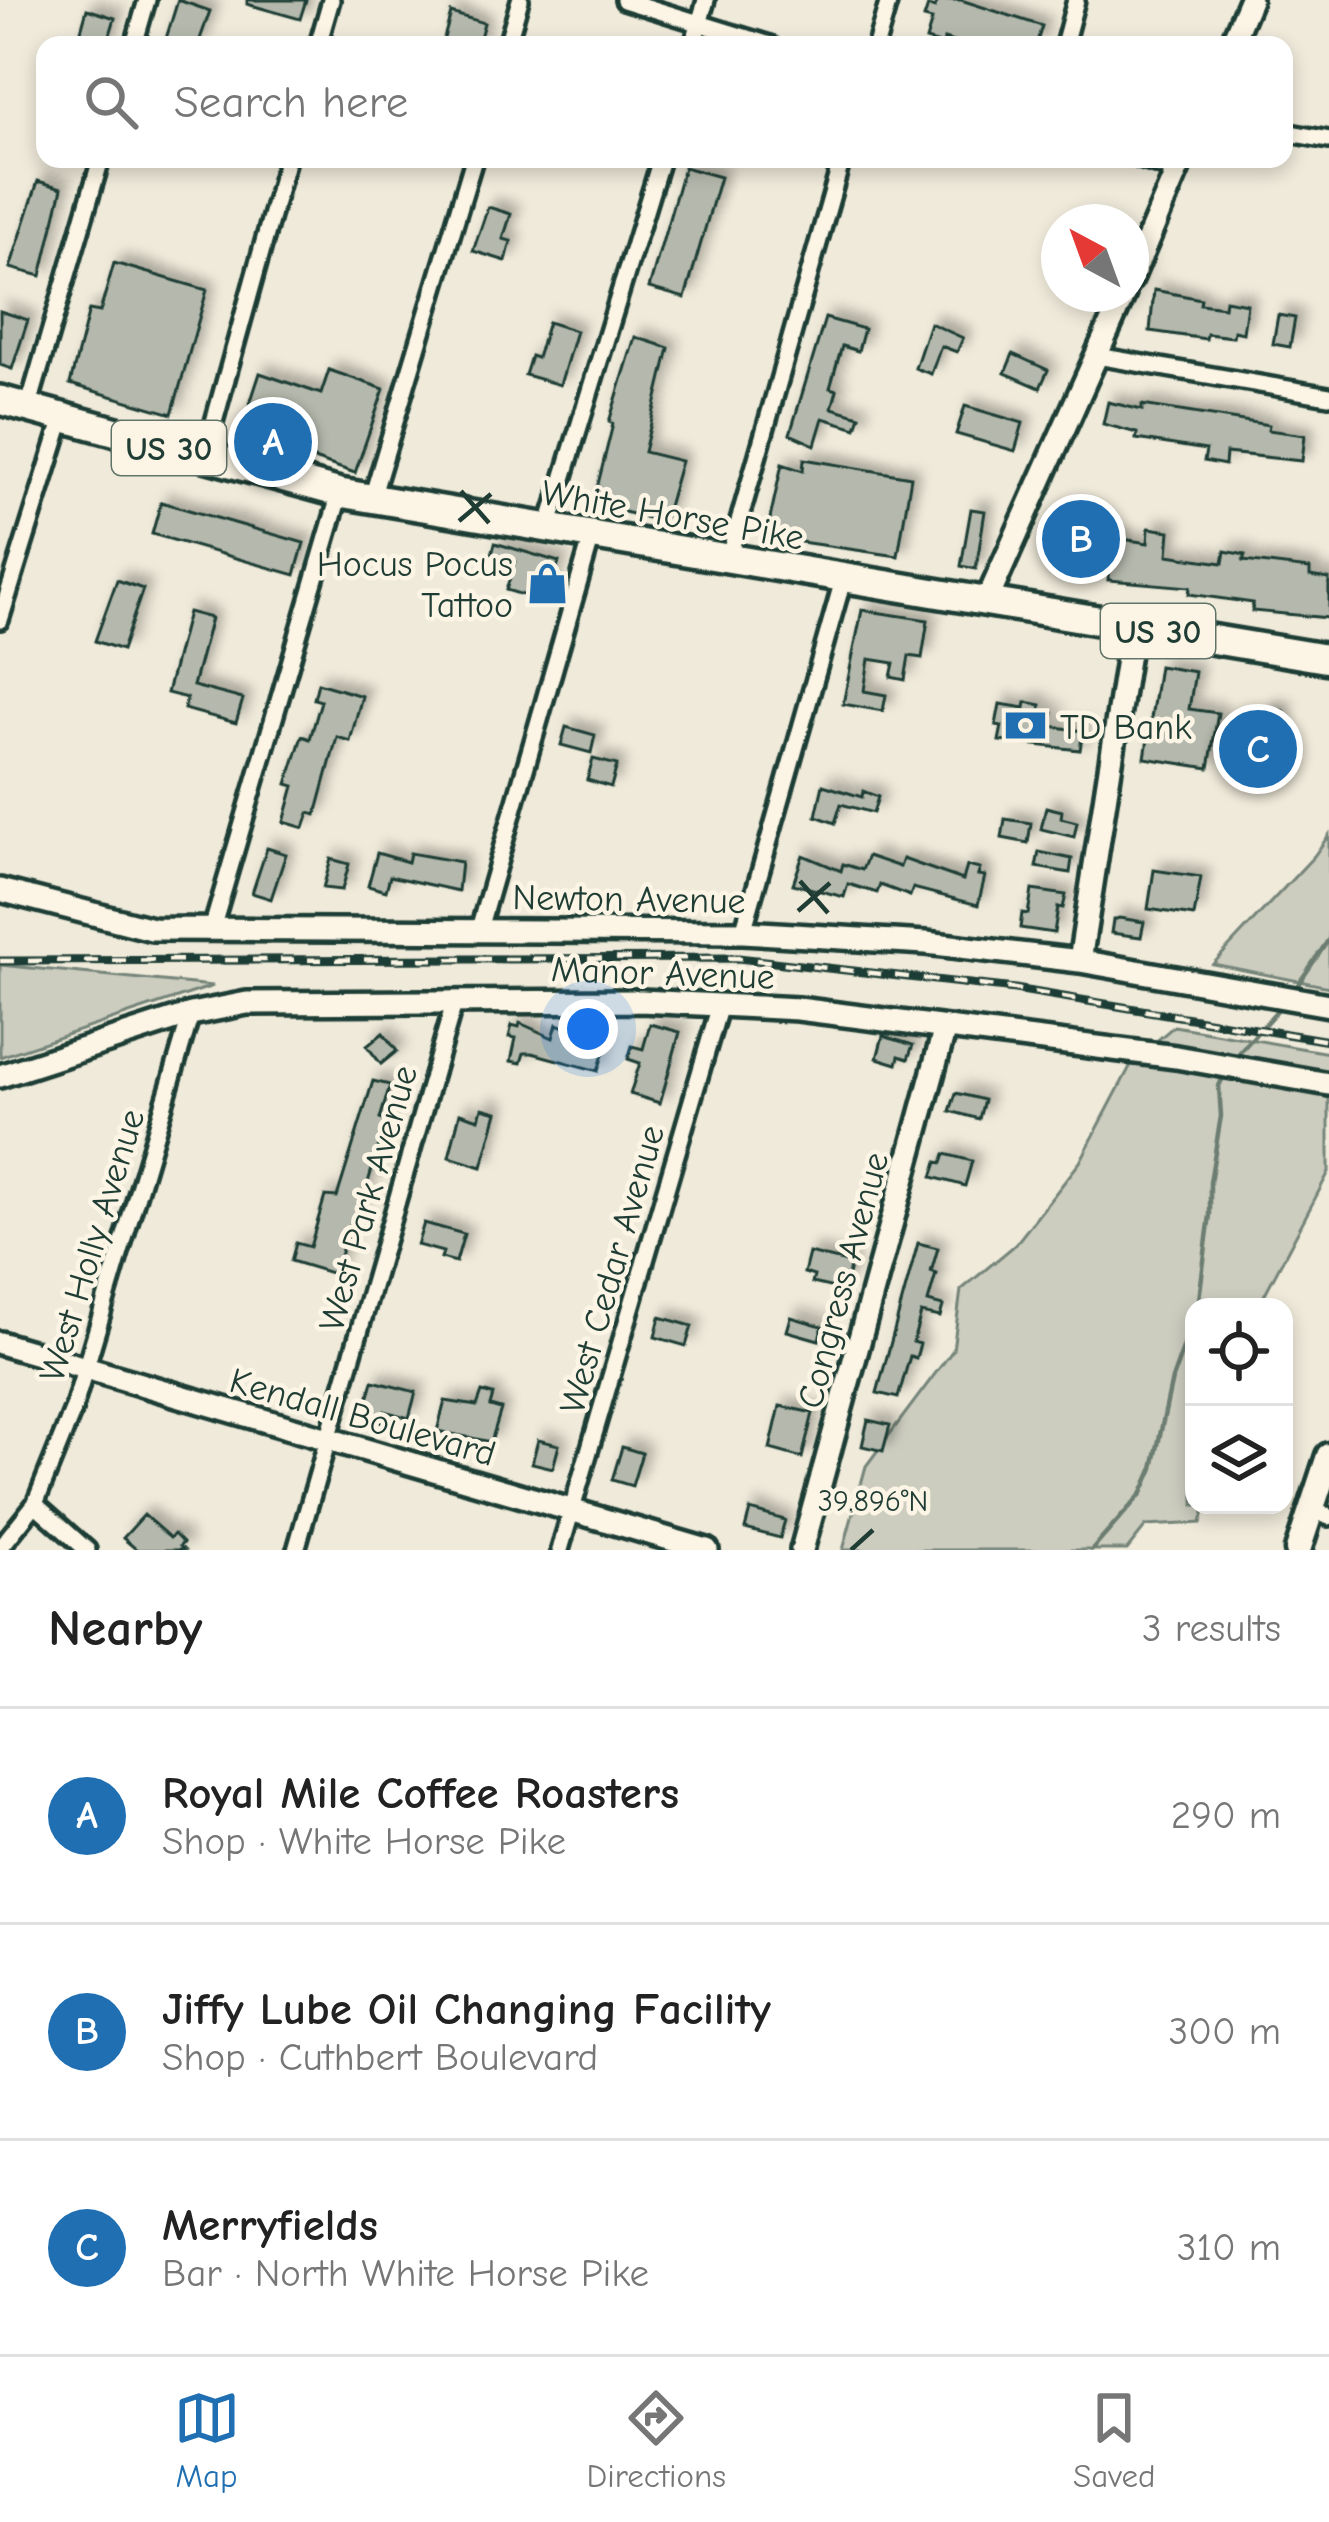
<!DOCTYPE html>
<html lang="en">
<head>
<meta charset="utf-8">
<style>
	:root { --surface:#fff; --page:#f2f2f2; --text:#222; --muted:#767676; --line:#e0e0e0; --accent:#1f6fb2 }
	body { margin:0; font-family:"Comic Neue",sans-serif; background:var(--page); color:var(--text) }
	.controls { position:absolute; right:36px; bottom:36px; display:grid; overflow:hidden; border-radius:24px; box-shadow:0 6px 18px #0003 }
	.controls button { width:108px; height:108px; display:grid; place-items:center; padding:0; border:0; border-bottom:3px solid var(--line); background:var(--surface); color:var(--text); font:60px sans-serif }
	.compass { position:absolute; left:1041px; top:204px; width:108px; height:108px; border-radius:50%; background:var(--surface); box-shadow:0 6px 18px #0003; rotate:319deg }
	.you { position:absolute; left:588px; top:1029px; width:42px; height:42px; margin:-30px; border:9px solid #fff; border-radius:50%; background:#1a73e8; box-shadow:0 0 0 18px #1a73e833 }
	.badge { display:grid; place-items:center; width:78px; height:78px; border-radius:50%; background:var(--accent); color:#fff; font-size:39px; font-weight:700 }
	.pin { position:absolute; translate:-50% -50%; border:6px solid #fff; box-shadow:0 3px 12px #0006 }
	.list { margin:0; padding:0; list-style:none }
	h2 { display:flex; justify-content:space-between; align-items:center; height:156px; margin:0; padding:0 48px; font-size:51px }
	h2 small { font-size:39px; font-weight:400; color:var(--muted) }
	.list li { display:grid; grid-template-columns:78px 1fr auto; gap:36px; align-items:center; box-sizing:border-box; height:216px; padding:0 48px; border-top:3px solid var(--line) }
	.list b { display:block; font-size:45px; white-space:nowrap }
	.list p { margin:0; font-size:39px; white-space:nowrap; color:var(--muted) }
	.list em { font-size:39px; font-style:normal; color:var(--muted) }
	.icon { flex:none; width:66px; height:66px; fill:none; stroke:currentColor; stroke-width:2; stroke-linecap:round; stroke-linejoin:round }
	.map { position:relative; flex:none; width:1329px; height:1550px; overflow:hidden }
	.search { position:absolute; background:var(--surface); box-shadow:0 6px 18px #0003; left:36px; right:36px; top:36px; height:132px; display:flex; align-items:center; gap:30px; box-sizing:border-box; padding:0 42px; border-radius:24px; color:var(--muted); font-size:45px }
	.sheet { height:804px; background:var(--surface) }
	nav { display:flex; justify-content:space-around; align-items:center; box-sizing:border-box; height:168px; border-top:3px solid var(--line); background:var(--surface); font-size:33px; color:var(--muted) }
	nav a { display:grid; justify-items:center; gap:6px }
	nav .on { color:var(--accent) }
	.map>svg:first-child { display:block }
	.green { fill:#cccdbf; stroke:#76857a; stroke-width:3 }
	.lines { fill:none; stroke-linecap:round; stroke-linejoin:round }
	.stream { stroke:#6c7d71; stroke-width:4.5 }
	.building { fill:#b5b9ad; stroke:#1f3d34; stroke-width:3; filter:url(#shadow) }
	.street-casing { stroke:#1f3d34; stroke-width:24 }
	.secondary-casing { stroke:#1f3d34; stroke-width:30 }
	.primary-casing { stroke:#1f3d34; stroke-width:33 }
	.highway-casing { stroke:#1f3d34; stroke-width:36 }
	.street { stroke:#fcf5e5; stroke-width:15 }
	.secondary { stroke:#fcf5e5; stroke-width:21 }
	.primary { stroke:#fcf5e5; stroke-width:24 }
	.highway { stroke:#fcf5e5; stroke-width:27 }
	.rail-casing { stroke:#1f3d34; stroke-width:9 }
	.rail { stroke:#fcf5e5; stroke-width:4.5; stroke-dasharray:14; stroke-linecap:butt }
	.ticks { fill:none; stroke:#1f3d34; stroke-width:4.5 }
	.labels { text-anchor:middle; stroke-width:9; stroke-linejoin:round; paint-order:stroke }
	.shield { fill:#fcf5e5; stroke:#617469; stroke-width:3 }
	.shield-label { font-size:33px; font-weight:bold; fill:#1f3d34 }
	.street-label { font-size:36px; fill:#1f3d34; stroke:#fcf5e5 }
	.poi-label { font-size:36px; fill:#1f3d34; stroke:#fcf5e5; text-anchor:end }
	.ticks-label { font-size:30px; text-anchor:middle; fill:#1f3d34; stroke:#fcf5e5; stroke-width:9; stroke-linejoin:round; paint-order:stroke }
</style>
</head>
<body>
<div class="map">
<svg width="1329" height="1550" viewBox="0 0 1329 1550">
	<defs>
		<filter id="shadow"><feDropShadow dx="8" dy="-8" stdDeviation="6" flood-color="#0004"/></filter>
	</defs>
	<rect width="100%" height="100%" fill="#efeada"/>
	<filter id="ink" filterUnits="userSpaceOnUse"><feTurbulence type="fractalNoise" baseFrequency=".00833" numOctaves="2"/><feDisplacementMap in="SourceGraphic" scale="24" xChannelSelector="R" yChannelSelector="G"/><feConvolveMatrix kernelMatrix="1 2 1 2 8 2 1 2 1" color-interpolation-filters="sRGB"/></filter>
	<g filter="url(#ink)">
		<!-- green -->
		<path class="green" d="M1329,835V987L1213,964L1314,856Z
			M0,965L213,986L0,1057Z
			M1174,1026L1329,1053V1172L1258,1307H1194V1505H1206L1201,1523L1146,1526L1127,1550H843L866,1466L953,1350L961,1290L1015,1245L1080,1162L1133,1061Z"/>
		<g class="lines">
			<!-- stream -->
			<path class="stream" d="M1295,989L1329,939
				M1232,1061L1280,1007
				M1198,1307L1210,1215V1182L1221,1116L1219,1086L1226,1071
				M1092,1550L1142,1493L1153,1468L1172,1379L1194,1318"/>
		</g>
		<!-- building -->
		<path class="building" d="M178,0L210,11L198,45H164Z
			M247,0H306L300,19L247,4Z
			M938,0H961L1042,26L1036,45H963L944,39L943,45L926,40L932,20L924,18L928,6L935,8Z
			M87,9L115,18L107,45H77Z
			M451,13L484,23L478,45H442Z
			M684,167L720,177L685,298L649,288Z
			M38,181L62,188L41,276L10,268Z
			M488,207L511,214L503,239L511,241L506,261L473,251Z
			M114,263L207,290L172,414L70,384L89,310L100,312Z
			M1154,290L1201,299L1200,304L1224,307L1225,300L1247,304L1243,333L1234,331L1233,337L1207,334L1206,339L1150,331Z
			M0,311L28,320L12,369L0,365Z
			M1278,315L1295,318L1290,347L1273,344Z
			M825,318L864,329L858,351L842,346L830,388L837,390L832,408L860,416L856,428L823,418L815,445L790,434Z
			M548,322L576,331L560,385L525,375L531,356L537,358Z
			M930,323L963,338L957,352L941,346L931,374L915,368Z
			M635,337L669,348L644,452L681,461L665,517L655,520L593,504L613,424L609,422Z
			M1013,354L1048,370L1040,388L1005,373Z
			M329,370L384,389L355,473L240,434L260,373L321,394Z
			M1108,402L1142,410V405L1269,425L1268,430L1305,435L1302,461L1226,453L1225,465L1204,461L1206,450L1136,439L1137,433L1103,424Z
			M965,406L1023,423L1015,451L956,434Z
			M804,459L911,477L898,556L766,537L782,464L803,471Z
			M161,502L304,543L295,575L152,534Z
			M971,509L985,511L976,569L961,566Z
			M1068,521L1099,526L1097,535L1148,543L1149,528L1170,531L1168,555L1223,563L1225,551L1245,555L1243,561L1310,569V576L1329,579V618L1252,611L1253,603L1189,594L1190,587L1108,580L1111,560L1063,553Z
			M495,543L559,562L546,602L506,590L515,561L492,554Z
			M117,580L143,589L122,650L95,641Z
			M862,610L928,620L922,658L909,656L905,680L891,677L894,663L869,659L864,691L886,695L883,711L843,704Z
			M188,612L211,618L193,686L243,699L236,723L184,709L187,698L167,693Z
			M1159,666L1195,672L1189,709L1218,713L1209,768L1145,758Z
			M318,683L362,696L350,741L337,737L316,815L309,813L304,828L284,822L294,786L287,784L302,736L310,739L321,701L314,699Z
			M1026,702L1041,705L1040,711L1053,713L1050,726L1083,731L1080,750L999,741L1002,726L996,725L1000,704L1025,708Z
			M1266,708L1284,711L1270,780L1236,773L1246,721L1263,725Z
			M566,727L595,735L591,753L561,745Z
			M593,759L617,765L611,787L587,780Z
			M823,785L862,797L863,791L878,797L873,813L841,804L835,823L816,816Z
			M1046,807L1062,811L1061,818L1077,822L1074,837L1041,829Z
			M1005,819L1031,823L1028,843L1002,838Z
			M267,848L286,854L271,899L252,893Z
			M1039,852L1072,859L1070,873L1036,867Z
			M377,853L408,862L410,853L461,862L458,891L390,876L386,891L368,886Z
			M803,855L841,871L843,864L862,870L868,856L900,867L903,859L963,880L967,866L980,869L978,875L985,876L978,905L913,888L910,896L880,885L877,893L848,884L844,897L793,884Z
			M331,859L349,864L342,890L323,888Z
			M1154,870L1201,877L1194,916L1148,909Z
			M1032,890L1066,895L1063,908L1058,907L1054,933L1020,928L1022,913L1028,914Z
			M1119,918L1144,922L1141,937L1111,933L1113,920Z
			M520,1023L553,1038L557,1024L607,1042L598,1071L532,1053H524L521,1063L511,1061L516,1038L509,1037L512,1025L519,1027Z
			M650,1024L680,1032L660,1103L630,1094L640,1063L628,1059L632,1046L643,1049Z
			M383,1033L397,1051L381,1064L367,1046Z
			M883,1036L913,1045L908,1059L899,1056L897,1064L877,1058Z
			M373,1081L390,1085L380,1119L386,1121L365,1193L352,1219L334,1274L291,1261L296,1243L310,1247L325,1196L337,1197Z
			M956,1093L984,1100L979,1119L950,1111Z
			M482,1108L497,1112L482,1167L449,1157L460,1113L479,1119Z
			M945,1154L972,1161L965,1186L932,1177L937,1162L942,1163Z
			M424,1223L464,1234L456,1262L441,1258L443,1252L417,1245Z
			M918,1243L938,1248L931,1272L936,1274L928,1302L943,1306L940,1317L921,1313L913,1342L920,1344L916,1358L910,1356L898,1398L877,1393Z
			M809,1253L851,1263L846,1283L840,1281L838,1289L812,1283L814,1276L804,1273Z
			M660,1317L692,1326L686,1346L655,1337Z
			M791,1317L822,1326L819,1340L787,1331Z
			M373,1381L416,1392L409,1418L385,1411L382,1422L363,1417Z
			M482,1392L493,1395L490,1406L501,1409L491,1442L437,1431L445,1401L477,1406Z
			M780,1406L813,1413L802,1458L770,1449Z
			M868,1420L890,1425L883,1451L862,1446Z
			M538,1440L559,1445L553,1468L532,1463Z
			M622,1447L642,1453L632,1486L612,1480Z
			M750,1510L785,1520L780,1538L745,1529Z
			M144,1515L170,1538L174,1534L183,1543L180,1546L184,1550H137L123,1538Z"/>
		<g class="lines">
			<defs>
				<path id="street" d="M624,0L770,45
					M134,45L147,0
					M318,45L331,0
					M507,45L520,0
					M693,45L706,0
					M876,45L889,0
					M1064,45L1076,0
					M1284,132L1329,140
					M1140,159L1177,171
					M1097,356L1329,396
					M28,408L101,159
					M204,458L287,159
					M372,498L474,159
					M548,528L661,159
					M728,560L842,159
					M0,620L63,418
					M212,929L340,493
					M479,929L592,536
					M743,932L843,580
					M35,1504L87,1550
					M1312,1509L1329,1517
					M0,1548L35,1504L73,1410L191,1014
					M296,1550L455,1000
					M560,1550L720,1005"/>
				<path id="secondary" d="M1231,45L1250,0
					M1131,279L1182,159
					M986,603L1124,294
					M0,890L152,929L743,932L926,943L1080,961L1329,1005
					M1080,961L1132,627
					M0,1076L191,1014L247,1003L641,1001L798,1009L1176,1057L1329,1084
					M0,1343L707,1550
					M802,1550L945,1028"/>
				<path id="primary" d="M1298,1550L1329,1456"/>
				<path id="highway" d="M0,400L340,493L1329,659"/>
			</defs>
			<!-- street casing -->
			<use href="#street" class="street-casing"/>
			<!-- secondary casing -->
			<use href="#secondary" class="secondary-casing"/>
			<!-- primary casing -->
			<use href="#primary" class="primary-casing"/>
			<!-- highway casing -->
			<use href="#highway" class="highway-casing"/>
			<!-- street -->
			<use href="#street" class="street"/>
			<!-- secondary -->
			<use href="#secondary" class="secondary"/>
			<!-- primary -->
			<use href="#primary" class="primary"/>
			<!-- highway -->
			<use href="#highway" class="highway"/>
			<defs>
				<path id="rail" d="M0,961L738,958L1015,989L1329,1041"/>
			</defs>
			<!-- rail casing -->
			<use href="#rail" class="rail-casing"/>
			<!-- rail -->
			<use href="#rail" class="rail"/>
		</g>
	</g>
	<!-- ticks -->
	<path class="ticks" d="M461,491L489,523M459,521L491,494M800,881L828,913M798,911L830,883M851,1550L873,1530"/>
	<!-- icons -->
	<defs>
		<symbol id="shop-bare" viewBox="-9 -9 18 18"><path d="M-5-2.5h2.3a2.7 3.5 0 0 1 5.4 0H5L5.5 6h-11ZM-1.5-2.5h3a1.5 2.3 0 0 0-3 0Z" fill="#1f6fb2" stroke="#fcf5e5" stroke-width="2.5" paint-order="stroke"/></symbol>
		<symbol id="bank-bare" viewBox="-9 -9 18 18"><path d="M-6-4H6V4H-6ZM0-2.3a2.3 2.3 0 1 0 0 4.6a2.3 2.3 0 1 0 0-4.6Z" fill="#1f6fb2" stroke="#fcf5e5" stroke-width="2.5" paint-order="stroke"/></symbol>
	</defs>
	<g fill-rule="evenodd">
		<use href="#shop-bare" x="518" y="554" width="59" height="59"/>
		<use href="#bank-bare" x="996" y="696" width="59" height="59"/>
	</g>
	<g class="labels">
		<!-- shield labels -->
		<g class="shield">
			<rect x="112" y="421" width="114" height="54" rx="9"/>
			<rect x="1101" y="604" width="114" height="54" rx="9"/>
		</g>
		<g class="shield-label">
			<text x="169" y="460">US 30</text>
			<text x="1158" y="643">US 30</text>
		</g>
		<!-- street labels -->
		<g class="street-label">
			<text transform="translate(673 514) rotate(10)" y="13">White Horse Pike</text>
			<text transform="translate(629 898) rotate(1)" y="13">Newton Avenue</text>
			<text transform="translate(663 972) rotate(2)" y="13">Manor Avenue</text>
			<text transform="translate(367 1198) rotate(-74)" y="13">West Park Avenue</text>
			<text transform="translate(91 1245) rotate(-73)" y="13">West Holly Avenue</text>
			<text transform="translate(611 1269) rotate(-74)" y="13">West Cedar Avenue</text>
			<text transform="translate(842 1280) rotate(-75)" y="13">Congress Avenue</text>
			<text transform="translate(363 1416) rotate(16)" y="13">Kendall Boulevard</text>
		</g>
		<!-- poi labels -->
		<g class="poi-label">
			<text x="513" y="576">Hocus Pocus<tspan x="513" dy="41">Tattoo</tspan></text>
			<text x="1060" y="739" text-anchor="start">TD Bank</text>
		</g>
	</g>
	<g class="ticks-label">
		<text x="873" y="1511">39.896°N</text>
	</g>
</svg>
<div class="controls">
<button><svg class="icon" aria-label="locate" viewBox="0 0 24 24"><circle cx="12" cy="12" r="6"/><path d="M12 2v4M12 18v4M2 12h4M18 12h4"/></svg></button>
<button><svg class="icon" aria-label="layers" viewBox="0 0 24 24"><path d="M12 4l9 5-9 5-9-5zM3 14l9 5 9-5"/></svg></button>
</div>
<svg class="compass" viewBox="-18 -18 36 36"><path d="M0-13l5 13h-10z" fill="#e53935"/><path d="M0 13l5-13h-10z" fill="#767676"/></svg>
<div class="you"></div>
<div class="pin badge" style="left:273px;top:442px">A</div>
<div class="pin badge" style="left:1081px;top:539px">B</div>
<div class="pin badge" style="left:1258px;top:749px">C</div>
<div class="search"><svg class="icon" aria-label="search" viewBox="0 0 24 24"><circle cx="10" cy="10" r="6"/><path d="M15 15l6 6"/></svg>Search here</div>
</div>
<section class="sheet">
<h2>Nearby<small>3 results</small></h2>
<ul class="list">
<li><span class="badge">A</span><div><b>Royal Mile Coffee Roasters</b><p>Shop · White Horse Pike</p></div><em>290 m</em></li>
<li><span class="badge">B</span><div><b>Jiffy Lube Oil Changing Facility</b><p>Shop · Cuthbert Boulevard</p></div><em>300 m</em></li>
<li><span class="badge">C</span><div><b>Merryfields</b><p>Bar · North White Horse Pike</p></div><em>310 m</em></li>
</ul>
</section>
<nav>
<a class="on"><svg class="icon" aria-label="map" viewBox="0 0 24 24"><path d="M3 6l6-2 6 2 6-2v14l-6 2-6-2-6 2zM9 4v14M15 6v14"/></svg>Map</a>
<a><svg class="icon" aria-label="directions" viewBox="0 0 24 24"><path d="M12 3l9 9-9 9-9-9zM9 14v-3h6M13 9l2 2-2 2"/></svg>Directions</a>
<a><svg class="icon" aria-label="saved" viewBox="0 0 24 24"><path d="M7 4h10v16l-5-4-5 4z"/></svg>Saved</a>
</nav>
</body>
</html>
